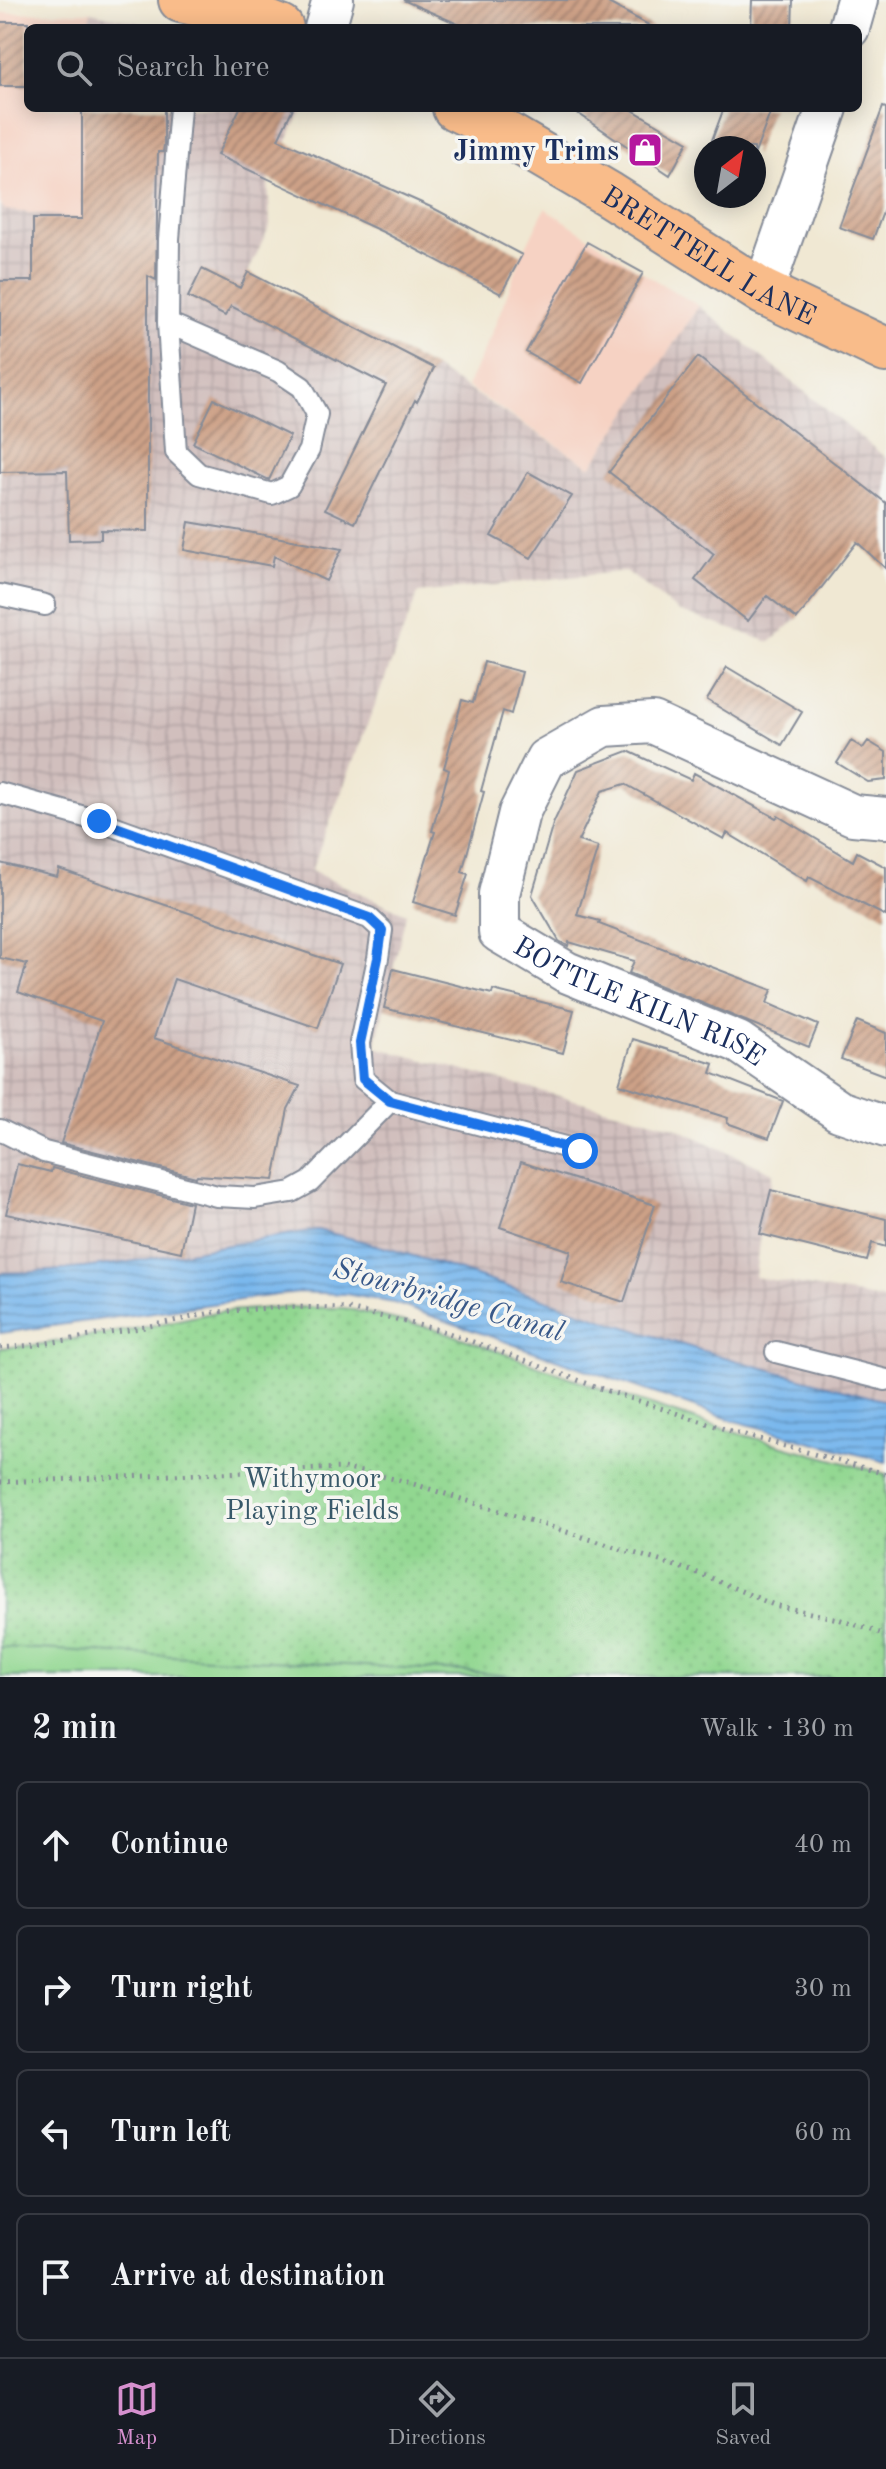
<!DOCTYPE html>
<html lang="en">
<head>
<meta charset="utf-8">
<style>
	:root { --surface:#171b24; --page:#242831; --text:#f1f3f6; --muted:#9ea1a6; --line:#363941; --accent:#d690ce }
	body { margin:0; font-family:"Old Standard TT",serif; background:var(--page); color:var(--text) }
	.compass { position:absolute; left:694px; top:136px; width:72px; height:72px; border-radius:50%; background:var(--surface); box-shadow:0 4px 20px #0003; rotate:31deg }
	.stop { position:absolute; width:24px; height:24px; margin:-18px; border:6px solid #1a73e8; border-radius:50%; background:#fff }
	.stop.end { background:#1a73e8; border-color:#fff; box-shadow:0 2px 8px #0008 }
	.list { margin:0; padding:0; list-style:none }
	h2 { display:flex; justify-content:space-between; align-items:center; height:104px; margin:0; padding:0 32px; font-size:34px }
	h2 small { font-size:26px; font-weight:400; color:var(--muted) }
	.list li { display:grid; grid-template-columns:52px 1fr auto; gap:24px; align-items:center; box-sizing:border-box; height:128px; margin:0 16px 16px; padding:0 16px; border:2px solid var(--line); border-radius:12px }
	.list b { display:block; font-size:30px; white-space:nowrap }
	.list em { font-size:26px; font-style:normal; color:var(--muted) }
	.icon { flex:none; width:44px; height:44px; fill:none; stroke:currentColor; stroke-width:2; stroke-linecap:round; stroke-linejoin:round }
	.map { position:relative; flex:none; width:886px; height:1677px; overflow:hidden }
	.search { position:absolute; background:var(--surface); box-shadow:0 4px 20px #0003; left:24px; right:24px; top:24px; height:88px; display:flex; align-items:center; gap:20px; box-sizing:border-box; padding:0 28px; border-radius:12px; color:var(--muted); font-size:30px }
	.sheet { height:680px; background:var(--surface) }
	nav { display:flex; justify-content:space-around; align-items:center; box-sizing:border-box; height:112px; border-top:2px solid var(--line); background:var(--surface); font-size:22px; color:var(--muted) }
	nav a { display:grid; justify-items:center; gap:4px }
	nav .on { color:var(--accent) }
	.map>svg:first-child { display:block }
	.built { fill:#f6d2c3 }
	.industrial { fill:url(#industrial-grid) }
	.park { fill:url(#park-dots); stroke:#568377; stroke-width:2 }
	.garden { fill:#91d790; stroke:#568377; stroke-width:2 }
	.water { fill:url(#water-rules); stroke:#4a74a6; stroke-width:2 }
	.building { fill:url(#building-hatch) }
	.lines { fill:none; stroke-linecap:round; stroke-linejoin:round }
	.lane-casing { stroke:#868c98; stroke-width:24 }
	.street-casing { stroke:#868c98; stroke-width:44 }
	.primary-casing { stroke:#868c98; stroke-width:48 }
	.path { stroke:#868c98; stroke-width:5; stroke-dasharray:2 6; stroke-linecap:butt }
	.lane { stroke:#fff; stroke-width:20 }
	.street { stroke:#fff; stroke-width:40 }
	.primary { stroke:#f9bc8a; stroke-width:44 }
	.route { stroke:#1a73e8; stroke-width:10 }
	.labels { text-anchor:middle; stroke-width:7; stroke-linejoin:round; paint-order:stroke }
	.poi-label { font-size:28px; font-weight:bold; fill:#1b2f5e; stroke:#f6f6f2; text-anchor:end }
	.street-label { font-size:28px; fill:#1b2f5e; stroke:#f6f6f2 }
	.park-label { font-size:28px; fill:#38596a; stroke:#f6f6f2 }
	.water-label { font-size:30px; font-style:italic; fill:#385889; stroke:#f6f6f2 }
</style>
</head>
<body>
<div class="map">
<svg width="886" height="1677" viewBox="0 0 886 1677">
	<defs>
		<pattern id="industrial-grid" width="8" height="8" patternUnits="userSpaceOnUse" patternTransform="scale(2)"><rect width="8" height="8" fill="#d1bfbd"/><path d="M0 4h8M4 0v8" fill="none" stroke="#b3a4a5"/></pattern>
		<pattern id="park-dots" width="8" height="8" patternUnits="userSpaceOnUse" patternTransform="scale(2)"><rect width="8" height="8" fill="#91d790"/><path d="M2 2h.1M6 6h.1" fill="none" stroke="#7cb97f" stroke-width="1.8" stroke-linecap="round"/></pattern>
		<pattern id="water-rules" width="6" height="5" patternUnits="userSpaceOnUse" patternTransform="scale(2)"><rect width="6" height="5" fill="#7ab8ed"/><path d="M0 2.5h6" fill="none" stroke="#6396c3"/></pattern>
		<pattern id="building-hatch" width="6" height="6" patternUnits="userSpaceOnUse" patternTransform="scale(2)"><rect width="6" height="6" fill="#cda187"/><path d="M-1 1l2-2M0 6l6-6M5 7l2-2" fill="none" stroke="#a68472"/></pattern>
	</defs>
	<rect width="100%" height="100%" fill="#f6f6f2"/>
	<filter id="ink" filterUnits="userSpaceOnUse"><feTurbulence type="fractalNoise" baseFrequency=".0125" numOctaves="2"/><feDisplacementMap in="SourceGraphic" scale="16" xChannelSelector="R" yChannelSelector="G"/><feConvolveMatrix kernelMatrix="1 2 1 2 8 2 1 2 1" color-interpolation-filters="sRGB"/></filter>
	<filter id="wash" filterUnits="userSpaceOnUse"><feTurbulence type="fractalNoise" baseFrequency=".006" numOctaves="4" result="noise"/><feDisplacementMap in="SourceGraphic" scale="32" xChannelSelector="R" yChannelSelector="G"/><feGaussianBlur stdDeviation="1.8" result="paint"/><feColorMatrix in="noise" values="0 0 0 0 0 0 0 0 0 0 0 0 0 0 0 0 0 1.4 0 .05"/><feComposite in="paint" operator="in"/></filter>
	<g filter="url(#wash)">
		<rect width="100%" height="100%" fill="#f0e8d3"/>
		<!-- built -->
		<path class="built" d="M91,12L88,28H28V108H82V219L5,210L0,205V13Z
			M545,208L643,273L699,306L591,467L467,387L492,333L522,255Z"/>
		<!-- industrial -->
		<path class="industrial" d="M91,12L160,28H88Z
			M82,108H303L268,180L270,225L248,273L434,368L591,467L699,306L886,458V505L797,619L770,642L678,611L626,571L418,593L311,871L406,914L375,1047L672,1126L773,1173L771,1190L760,1234L755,1277L886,1300V1401L706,1353L478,1276L356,1239L248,1240L189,1253L107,1265L26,1273H0V205L5,210L82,219Z"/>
		<!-- park -->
		<path class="park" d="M283,1307L344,1308L440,1330L605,1390L733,1432L886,1474V1677H0V1348L36,1345L140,1328L216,1312Z"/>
		<!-- garden -->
		<path class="garden" d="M0,1647L462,1671L520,1677H0Z"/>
		<!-- water -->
		<path class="water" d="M317,1230C422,1254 522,1293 623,1326C710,1355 798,1377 886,1401V1462L732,1420L394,1303L346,1294L298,1292L0,1333V1273C107,1273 212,1245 317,1230Z"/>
		<g id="blocks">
			<!-- building -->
			<path class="building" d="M403,0H603L654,28H467Z
				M752,0H793L792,28H751Z
				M0,22H28V86H0Z
				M883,107L886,108V204L873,239L839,227Z
				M82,108H164V144L163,152H158L156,280L148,276V531L101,530V539L69,540L67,471L0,472V281H33V219H82Z
				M240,108H293L278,139L433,208L522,255L501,294L385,233L217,155Z
				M570,108H629L688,142L670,175Z
				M724,108H772L754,156V148H709Z
				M587,242L643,273L582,383L526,352Z
				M202,269L240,288L248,272L434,368L417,402L415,400L355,523L325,509L386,385L231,306L225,316L188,297Z
				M698,357L886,503V569L857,542L797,619L767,596L748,621L695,580L714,554L609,472Z
				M214,399L290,436L269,480L193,443Z
				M528,472L572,496L531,558L491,536Z
				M189,522L242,531L342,549L326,581L274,556L272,566L184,550Z
				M484,662L522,672L511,714L503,711L481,791L484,792L462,872L468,874L455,915L413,902L435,832L432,831L449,770L444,768L462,700L473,703Z
				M727,667L802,712L782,745L707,700Z
				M851,741L863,748L868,741L886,752V780L868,782L837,763Z
				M628,751L691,780L694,773L776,818L778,816L853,861L857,852L886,867V916L809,877L807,881L727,833L724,839L625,784L602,791L578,841L598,847L577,915L600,921L599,924L772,990L767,1003L818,1025L809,1047L629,973L634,961L569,942L568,946L559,941L532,895L553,824L578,770Z
				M0,863L57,877L59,869L340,964L318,1028L174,979L154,1038L300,1086L288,1109L274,1180L197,1175L196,1177L61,1143L102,1021L18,992L27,964L0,958Z
				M393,969L492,994L493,990L574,1010L563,1053L384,1008Z
				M857,1021L886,1033V1076L841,1059Z
				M633,1039L714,1064L711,1073L783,1101L769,1138L727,1123L728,1118L619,1084Z
				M521,1162L655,1205L624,1302L561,1282L571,1251L500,1227Z
				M17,1164L51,1172L52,1168L191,1203L181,1252L6,1214Z
				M771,1190L886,1219V1247L872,1243L867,1261L760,1234Z"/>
		</g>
	</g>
	<g filter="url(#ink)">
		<use href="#blocks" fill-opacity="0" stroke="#868c98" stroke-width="2"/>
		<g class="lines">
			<defs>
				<path id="lane" d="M168,323L278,371L302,387L317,414L309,450L289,486L272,494L199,474L176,452L168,323L169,239L180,108
					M0,595L45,605
					M0,793L99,821L369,918L382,930L378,958L360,1043L363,1079L390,1101L580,1151
					M0,1130L44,1152L217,1196L255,1198L292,1192L310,1182L390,1101
					M776,1352L886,1380"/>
				<g id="street">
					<path d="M325,28L333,0"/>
					<path d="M849,28L857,0"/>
					<path d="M763,292L827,108"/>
					<path id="s1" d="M886,818L853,815L653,723L604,726L546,759L519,813L499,894V932L566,972L738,1042L839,1111L886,1127"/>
				</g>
				<g id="primary">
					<path d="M181,0L248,15L281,28"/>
					<path id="s2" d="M455,108L496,128L610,195L763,292L886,350"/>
				</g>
			</defs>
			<!-- lane casing -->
			<use href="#lane" class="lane-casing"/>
			<!-- street casing -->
			<use href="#street" class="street-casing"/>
			<!-- primary casing -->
			<use href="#primary" class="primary-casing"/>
			<!-- path -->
			<path class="path" d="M0,1348L36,1345L140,1328L216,1312L283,1307L344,1308L440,1330L605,1390L734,1432L886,1474
				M0,1482L343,1468L404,1481L701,1574L774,1605L838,1619L886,1635"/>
			<!-- lane -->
			<use href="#lane" class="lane"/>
			<!-- street -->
			<use href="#street" class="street"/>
			<!-- primary -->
			<use href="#primary" class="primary"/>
		</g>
	</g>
	<g class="lines" filter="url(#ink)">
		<!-- route -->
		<path class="route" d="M99,821L369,918L382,930L378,958L360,1043L363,1079L390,1101L580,1151"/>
	</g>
	<!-- icons -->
	<defs>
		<symbol id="shop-square" viewBox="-11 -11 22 22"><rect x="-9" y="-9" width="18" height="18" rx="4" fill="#b5179e" stroke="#f6f6f2"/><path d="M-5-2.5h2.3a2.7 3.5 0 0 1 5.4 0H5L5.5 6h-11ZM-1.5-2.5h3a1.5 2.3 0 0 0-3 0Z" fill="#fff"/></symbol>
	</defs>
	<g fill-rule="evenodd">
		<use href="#shop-square" x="625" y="130" width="40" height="40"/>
	</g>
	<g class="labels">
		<!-- poi labels -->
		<g class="poi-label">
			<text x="619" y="160">Jimmy Trims</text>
		</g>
		<!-- street labels -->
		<g class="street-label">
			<text dy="10" stroke="none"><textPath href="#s2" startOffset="294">BRETTELL LANE</textPath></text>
			<text dy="10" stroke="none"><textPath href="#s1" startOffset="708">BOTTLE KILN RISE</textPath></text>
		</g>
		<!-- park labels -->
		<g class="park-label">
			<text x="312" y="1487">Withymoor<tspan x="312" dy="32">Playing Fields</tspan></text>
		</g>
		<!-- water labels -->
		<g class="water-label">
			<text transform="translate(449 1299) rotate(16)" y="10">Stourbridge Canal</text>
		</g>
	</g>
</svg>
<svg class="compass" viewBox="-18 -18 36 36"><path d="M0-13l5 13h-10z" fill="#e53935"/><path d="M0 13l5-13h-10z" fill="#9ea1a6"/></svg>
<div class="stop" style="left:580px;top:1151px"></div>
<div class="stop end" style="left:99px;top:821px"></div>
<div class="search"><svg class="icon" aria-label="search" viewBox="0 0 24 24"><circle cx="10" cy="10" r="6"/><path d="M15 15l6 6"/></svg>Search here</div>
</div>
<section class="sheet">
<h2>2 min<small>Walk · 130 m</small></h2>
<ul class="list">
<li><svg class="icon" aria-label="ahead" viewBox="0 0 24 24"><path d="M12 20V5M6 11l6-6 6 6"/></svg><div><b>Continue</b></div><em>40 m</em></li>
<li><svg class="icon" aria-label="right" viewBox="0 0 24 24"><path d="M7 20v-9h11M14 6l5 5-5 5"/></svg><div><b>Turn right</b></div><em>30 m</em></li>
<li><svg class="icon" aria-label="left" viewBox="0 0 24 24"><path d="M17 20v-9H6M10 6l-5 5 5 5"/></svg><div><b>Turn left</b></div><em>60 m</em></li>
<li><svg class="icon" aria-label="arrive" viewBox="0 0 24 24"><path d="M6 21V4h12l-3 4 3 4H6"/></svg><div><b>Arrive at destination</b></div></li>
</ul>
</section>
<nav>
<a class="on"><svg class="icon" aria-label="map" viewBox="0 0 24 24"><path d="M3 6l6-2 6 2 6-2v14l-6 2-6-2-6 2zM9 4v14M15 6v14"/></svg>Map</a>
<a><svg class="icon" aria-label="directions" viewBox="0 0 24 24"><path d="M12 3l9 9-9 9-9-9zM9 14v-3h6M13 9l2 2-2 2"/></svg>Directions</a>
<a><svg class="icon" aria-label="saved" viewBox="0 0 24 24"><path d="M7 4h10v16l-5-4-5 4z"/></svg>Saved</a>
</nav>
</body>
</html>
